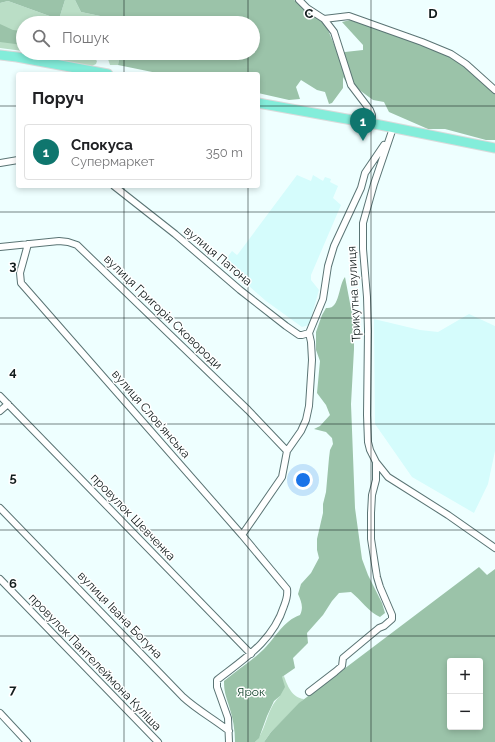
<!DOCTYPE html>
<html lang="uk">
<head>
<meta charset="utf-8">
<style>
	:root { --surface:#fff; --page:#f2f2f2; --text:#202124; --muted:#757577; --line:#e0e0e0; --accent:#0f766e }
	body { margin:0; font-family:Raleway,sans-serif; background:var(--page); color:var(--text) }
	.controls { position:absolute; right:12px; bottom:12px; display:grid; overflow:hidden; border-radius:4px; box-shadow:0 2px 6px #0003 }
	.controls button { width:36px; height:36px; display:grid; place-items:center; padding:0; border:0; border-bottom:1px solid var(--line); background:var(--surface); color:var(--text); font:20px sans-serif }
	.you { position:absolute; left:303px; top:480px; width:14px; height:14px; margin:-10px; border:3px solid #fff; border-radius:50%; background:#1a73e8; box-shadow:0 0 0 6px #1a73e833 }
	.badge { display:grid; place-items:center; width:26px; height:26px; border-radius:50%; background:var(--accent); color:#fff; font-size:13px; font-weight:700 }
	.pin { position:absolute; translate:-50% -33px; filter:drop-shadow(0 1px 2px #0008) }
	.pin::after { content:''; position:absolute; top:21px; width:14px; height:12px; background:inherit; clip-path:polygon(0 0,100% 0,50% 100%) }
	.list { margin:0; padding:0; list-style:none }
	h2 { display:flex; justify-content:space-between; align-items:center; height:52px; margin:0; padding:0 16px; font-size:17px }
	h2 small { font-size:13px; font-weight:400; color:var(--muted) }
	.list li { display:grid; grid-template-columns:26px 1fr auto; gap:12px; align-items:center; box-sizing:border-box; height:56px; margin:0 8px 8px; padding:0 8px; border:1px solid var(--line); border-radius:4px }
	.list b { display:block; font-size:15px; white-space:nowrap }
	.list p { margin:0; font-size:13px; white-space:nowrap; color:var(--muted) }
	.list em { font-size:13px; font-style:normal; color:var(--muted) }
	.icon { flex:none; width:22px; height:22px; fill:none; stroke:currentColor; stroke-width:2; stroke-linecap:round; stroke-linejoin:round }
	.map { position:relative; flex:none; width:495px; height:742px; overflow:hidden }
	.search { position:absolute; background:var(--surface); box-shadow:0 2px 6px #0003; left:16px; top:16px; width:244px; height:44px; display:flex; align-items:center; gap:10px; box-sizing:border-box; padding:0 14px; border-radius:22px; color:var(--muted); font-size:15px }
	.panel { position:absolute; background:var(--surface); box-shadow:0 2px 6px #0003; left:16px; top:72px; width:244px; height:116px; border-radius:4px }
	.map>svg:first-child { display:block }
	.built { fill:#d5fcfc }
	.green { fill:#badec6 }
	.forest { fill:#9bc3a9; fill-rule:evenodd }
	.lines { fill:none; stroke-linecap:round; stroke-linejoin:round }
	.minor-casing { stroke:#5a7474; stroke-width:8 }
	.primary-casing { stroke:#d9dbdb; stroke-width:11 }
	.minor { stroke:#fff; stroke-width:6 }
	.primary { stroke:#83edda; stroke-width:9 }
	.grid { fill:none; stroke:#121d1d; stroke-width:1; stroke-opacity:0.55 }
	.labels { text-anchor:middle; stroke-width:3; stroke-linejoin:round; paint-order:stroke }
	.street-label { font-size:12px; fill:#121d1d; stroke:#fff }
	.park-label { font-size:12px; fill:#0b3d24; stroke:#fff }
	.grid-label { font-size:13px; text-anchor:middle; font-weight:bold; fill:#121d1d; stroke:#fff; stroke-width:3; stroke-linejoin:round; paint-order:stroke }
</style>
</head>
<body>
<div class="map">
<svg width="495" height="742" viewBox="0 0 495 742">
	<rect width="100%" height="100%" fill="#eff"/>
	<!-- built -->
	<path class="built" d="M297,175L311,181L313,175L323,181L325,177L331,179L330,182L338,186L333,198L341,205L311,275V280L319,290L309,325L302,327L266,301L223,263L232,251L237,255L238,254Z
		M469,314L495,326V451L488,484L474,513L412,477L375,424L374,319L420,330L438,332Z"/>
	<!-- green -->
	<path class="green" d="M65,0H75L81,12L105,17L107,23H23V51L0,48V3L8,1L55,18L60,16Z
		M53,53H76L93,57L97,61L96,64L92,66L55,60L52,55Z
		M106,53H120L118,65H110Z
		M284,676C287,685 292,698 304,699L271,732L264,742H255C267,730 266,709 280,696L282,677Z"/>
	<!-- forest -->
	<path class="forest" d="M0,0H65L60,16L55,18L8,1L0,3Z
		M75,0H294L325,23L339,56L345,52L363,50V45L342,22L350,20L399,36L451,57L475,75L495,94V140H486L445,129H428L389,112L384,102L373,100L358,89L348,85L343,77V88L332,103L329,104L325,92L317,90L301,80L296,87L300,99L289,100L258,93V74H162L118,65L120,53H253V23H107L105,17L81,12Z
		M0,24L13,30L23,31V45L0,42Z
		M345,277L354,324V349L351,404L355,508L362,559L368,575L382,603L385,613L380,617C370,613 360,599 351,592L339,593L332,601L323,615L307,633L308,643L293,658L295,668L282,677L285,687L280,696L274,701L267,716L259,738L255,742H235C235,730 233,718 229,706C226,696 224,692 224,681C237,670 252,661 264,649C276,637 283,621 300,615C304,607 301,601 298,594L301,584L311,573L319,558L317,550V539L323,513V504L326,492L329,458L330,450L333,444L332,438L326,432L314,429L320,426L330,415L326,405L317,393L320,361L316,350V332L322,315L326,308C340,310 338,286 345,277Z
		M479,567L487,575L495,569V742H264L271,732L299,703ZM450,661H480V727H450Z"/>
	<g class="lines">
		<defs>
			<path id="minor" d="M299,0L307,8L324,19L349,16L422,42L451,54L466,64L495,90
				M324,19L334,32L351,85L370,110L372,115V124
				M393,128L374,184L363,223V249L367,297L368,331L367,415L368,442L370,450L376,462L388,477L448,515L495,548
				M0,163L18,160
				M114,186L175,234L240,290L286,326L299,335H302L309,333
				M28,244L20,273L21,283L242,535L287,589C288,595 286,601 284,606C273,641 244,659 217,680V687L228,718L229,742
				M0,247L59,241L68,242L77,245L248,410L287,451
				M0,396L251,654
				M0,411L8,404
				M0,508L183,697C197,710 214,719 229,731
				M242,535L282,477L287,451L301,431L306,420L309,406L312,360L311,342L309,333L323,299L328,266L334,246L361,188L365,173L384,145
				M0,579L158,742
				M309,692L335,672L342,666L343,658L379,628L384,626L392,619V615L380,587L377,577L371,539V513L372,495L376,480V463
				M0,713L27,742"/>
			<path id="primary" d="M0,55L17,57L108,74
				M258,103L380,125L495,148"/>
		</defs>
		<!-- minor casing -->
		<use href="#minor" class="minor-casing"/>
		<!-- primary casing -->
		<use href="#primary" class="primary-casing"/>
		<!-- minor -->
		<use href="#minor" class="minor"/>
		<!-- primary -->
		<use href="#primary" class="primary"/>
	</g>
	<!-- grid -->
	<path class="grid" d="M124,0V23M248,0V23M371,0V742M124,53V74M248,53V74M0,106H18M258,106H495M124,186V742M248,186V742M0,212H495M0,318H495M0,424H495M0,530H495M0,636H495"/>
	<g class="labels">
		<!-- street labels -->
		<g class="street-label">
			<text transform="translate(218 256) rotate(40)" y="4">вулиця Патона</text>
			<text transform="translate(354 294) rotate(-93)" y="4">Трикутна вулиця</text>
			<text transform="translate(163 312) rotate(44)" y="4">вулиця Григорія Сковороди</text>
			<text transform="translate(151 414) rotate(49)" y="4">вулиця Слов'янська</text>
			<text transform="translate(133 517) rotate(46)" y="4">провулок Шевченка</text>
			<text transform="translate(120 615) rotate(46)" y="4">вулиця Івана Богуна</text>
			<text transform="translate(95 662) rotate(46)" y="4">провулок Пантелеймона Куліша</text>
		</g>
		<!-- park labels -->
		<g class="park-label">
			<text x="251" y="696">Ярок</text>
		</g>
	</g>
	<g class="grid-label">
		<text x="309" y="18">C</text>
		<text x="433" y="18">D</text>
		<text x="13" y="270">3</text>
		<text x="13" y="376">4</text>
		<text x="13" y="482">5</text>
		<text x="13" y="588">6</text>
		<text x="13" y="694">7</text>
	</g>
</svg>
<div class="controls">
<button>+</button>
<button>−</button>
</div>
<div class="you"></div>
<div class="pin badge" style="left:363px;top:141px">1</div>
<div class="search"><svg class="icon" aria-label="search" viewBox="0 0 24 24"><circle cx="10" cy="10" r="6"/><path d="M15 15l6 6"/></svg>Пошук</div>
<section class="panel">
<h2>Поруч<small></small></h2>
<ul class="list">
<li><span class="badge">1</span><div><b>Спокуса</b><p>Супермаркет</p></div><em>350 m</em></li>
</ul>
</section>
</div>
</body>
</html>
